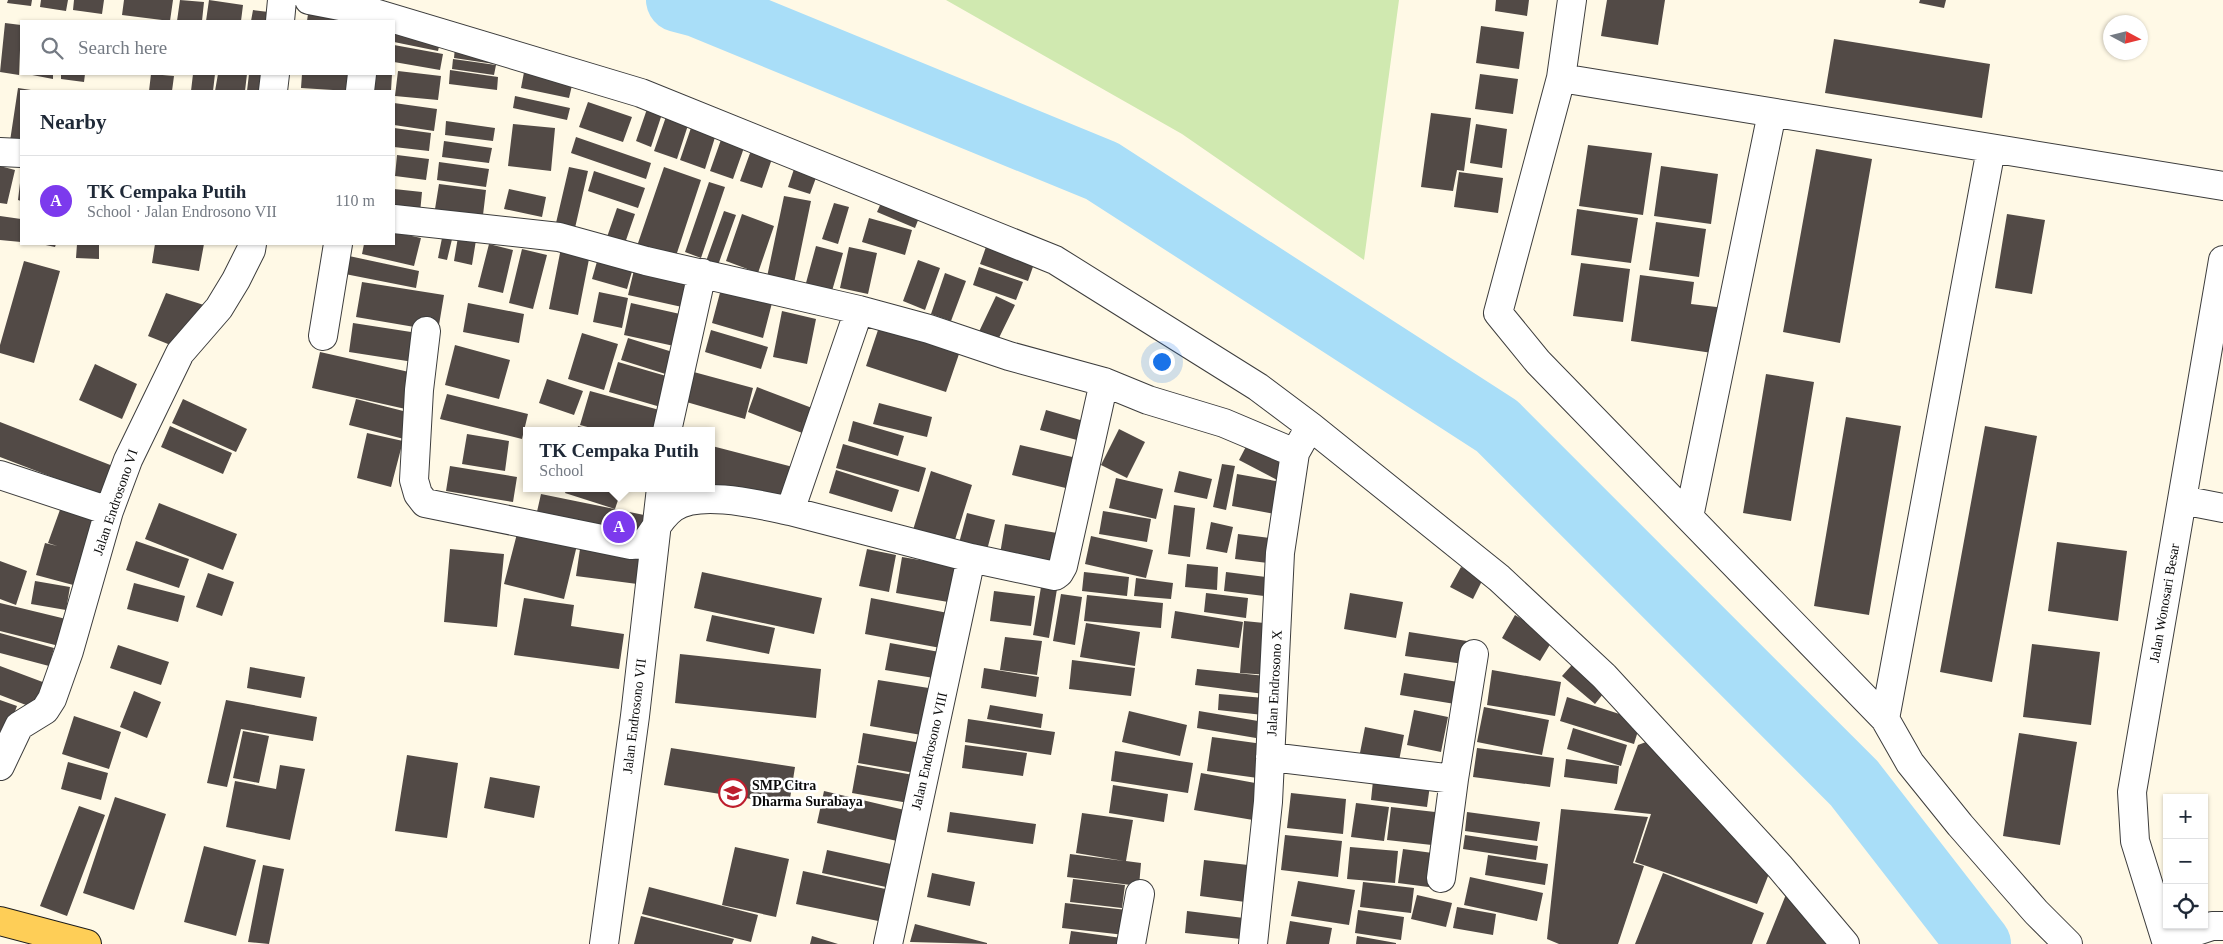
<!DOCTYPE html>
<html lang="en">
<head>
<meta charset="utf-8">
<style>
	:root { --surface:#fff; --page:#f6f6f7; --text:#1f2937; --muted:#747a83; --line:#e0e1e3; --accent:#7c3aed }
	body { margin:0; font-family:"Times New Roman",serif; background:var(--page); color:var(--text) }
	.controls { position:absolute; right:15px; bottom:15px; display:grid; overflow:hidden; border-radius:0px; box-shadow:0 1px 4px #0004 }
	.controls button { width:45px; height:45px; display:grid; place-items:center; padding:0; border:0; border-bottom:1px solid var(--line); background:var(--surface); color:var(--text); font:25px sans-serif }
	.compass { position:absolute; left:2103px; top:15px; width:45px; height:45px; border-radius:50%; background:var(--surface); box-shadow:0 1px 4px #0004; rotate:97deg }
	.you { position:absolute; left:1161px; top:361px; width:18px; height:18px; margin:-12px; border:4px solid #fff; border-radius:50%; background:#1a73e8; box-shadow:0 0 0 8px #1a73e833 }
	.badge { display:grid; place-items:center; width:32px; height:32px; border-radius:50%; background:var(--accent); color:#fff; font-size:16px; font-weight:700 }
	.pin { position:absolute; translate:-50% -50%; border:2px solid #fff; box-shadow:0 1px 5px #0006 }
	.popup { position:absolute; left:523px; top:427px; width:192px; height:65px; box-sizing:border-box; display:grid; place-content:center; border-radius:0px; background:var(--surface); filter:drop-shadow(0 1px 4px #0005); font-size:16px; white-space:nowrap; color:var(--muted) }
	.popup b { font-size:19px; color:var(--text) }
	.popup::after { content:''; position:absolute; left:50%; top:100%; margin-left:-10px; border:10px solid transparent; border-top-color:var(--surface) }
	.list { margin:0; padding:0; list-style:none }
	h2 { display:flex; justify-content:space-between; align-items:center; height:65px; margin:0; padding:0 20px; font-size:21px }
	h2 small { font-size:16px; font-weight:400; color:var(--muted) }
	.list li { display:grid; grid-template-columns:32px 1fr auto; gap:15px; align-items:center; box-sizing:border-box; height:90px; padding:0 20px; border-top:1px solid var(--line) }
	.list b { display:block; font-size:19px; white-space:nowrap }
	.list p { margin:0; font-size:16px; white-space:nowrap; color:var(--muted) }
	.list em { font-size:16px; font-style:normal; color:var(--muted) }
	.icon { flex:none; width:28px; height:28px; fill:none; stroke:currentColor; stroke-width:2; stroke-linecap:round; stroke-linejoin:round }
	.map { position:relative; flex:none; width:2223px; height:944px; overflow:hidden }
	.search { position:absolute; background:var(--surface); box-shadow:0 1px 4px #0004; left:20px; top:20px; width:375px; height:55px; display:flex; align-items:center; gap:12px; box-sizing:border-box; padding:0 18px; border-radius:0px; color:var(--muted); font-size:19px }
	.panel { position:absolute; background:var(--surface); box-shadow:0 1px 4px #0004; left:20px; top:90px; width:375px; height:155px; border-radius:0px }
	.map>svg:first-child { display:block }
	.green { fill:#d0e9b0 }
	.lines { fill:none; stroke-linecap:round; stroke-linejoin:round }
	.river { stroke:#a9def8; stroke-width:64 }
	.building { fill:#524a46 }
	.minor-casing { stroke:#3d3d3d; stroke-width:30 }
	.major-casing { stroke:#1b1b1b; stroke-width:30 }
	.minor { stroke:#fff; stroke-width:28 }
	.major { stroke:#fece57; stroke-width:28 }
	.labels { text-anchor:middle; stroke-width:5; stroke-linejoin:round; paint-order:stroke }
	.street-label { font-size:14px; fill:#0a0a0a; stroke:#fff }
	.poi-label { font-size:14px; font-weight:bold; fill:#0a0a0a; stroke:#fff; text-anchor:start }
</style>
</head>
<body>
<div class="map">
<svg width="2223" height="944" viewBox="0 0 2223 944">
	<rect width="100%" height="100%" fill="#fff9e6"/>
	<!-- green -->
	<path class="green" d="M946,0H1399L1364,260L1182,134Z"/>
	<g class="lines">
		<!-- river -->
		<path class="river" d="M678,0L697,5L1102,171L1497,426L1854,783L1979,944"/>
	</g>
	<!-- building -->
	<path class="building" d="M8,0H32L31,6L7,3Z
		M41,0H68L66,11L40,7Z
		M74,0H104L102,14L73,10Z
		M124,0H173L170,21L122,15Z
		M180,0L204,2L202,21H177Z
		M209,0L243,5L241,21H206Z
		M1496,0H1529L1527,16L1495,11Z
		M1607,0H1665L1658,45L1601,36Z
		M1920,0H1946L1944,8L1919,3Z
		M253,10L277,13L276,21H251Z
		M308,14L353,20V21H307Z
		M5,23L21,25L19,75L0,72Z
		M1481,26L1524,32L1519,69L1476,63Z
		M394,29L441,38L438,51L394,42Z
		M1834,39L1990,64L1982,118L1825,93Z
		M394,45L443,54L440,70L394,62Z
		M455,47L501,65L454,58Z
		M453,59L496,65L494,75L452,69Z
		M525,67L574,77L569,98L521,88Z
		M450,70L498,77L497,90L449,84Z
		M398,71L441,76L438,100L395,96Z
		M27,74H53V79Z
		M61,74H85L84,82L61,79Z
		M151,74L174,76L172,91H149Z
		M193,74H215L213,91H191Z
		M218,74H247L245,91H215Z
		M249,74H273L271,91H247Z
		M302,74H350L349,91L301,88Z
		M376,74H392L391,91H374Z
		M1480,74L1518,79L1513,114L1475,109Z
		M18,88L31,90L21,91V143L10,141Z
		M515,96L570,108L567,120L513,108Z
		M588,102L632,117L623,142L579,127Z
		M394,103L437,109L434,131L394,125Z
		M647,109L662,114L651,147L636,141Z
		M668,111L690,119L677,159L654,151Z
		M1431,113L1471,118L1464,171L1457,170L1453,191L1421,187Z
		M446,121L495,128L493,141L445,135Z
		M693,122L717,131L705,169L680,160Z
		M513,124L555,128L551,171L508,166Z
		M1476,124L1507,129L1502,168L1470,163Z
		M394,128L431,133L429,151L394,147Z
		M723,134L746,142L733,179L710,171Z
		M576,137L651,163L646,179L571,153Z
		M444,141L492,148L489,163L442,157Z
		M754,142L775,150L762,188L740,181Z
		M1588,145L1652,153L1643,215L1579,206Z
		M1816,149L1872,159L1840,343L1783,332Z
		M397,155L429,159L426,180L395,176Z
		M797,160L820,167L810,194L788,187Z
		M439,162L489,169L486,187L437,180Z
		M0,166L15,170L7,204L0,203Z
		M1661,166L1718,174L1711,224L1654,216Z
		M569,167L588,171L575,228L556,223Z
		M664,167L701,180L674,262L636,249Z
		M594,171L645,188L638,208L588,191Z
		M1459,172L1503,178L1498,213L1454,207Z
		M709,182L725,187L701,258L685,252Z
		M20,183H21V201L18,200Z
		M439,184L486,190L483,215L435,209Z
		M394,189L422,192L420,213L394,210Z
		M509,189L546,197L542,217L504,209Z
		M885,194L922,210L915,228L877,212Z
		M784,196L811,201L794,283L767,277Z
		M834,203L849,207L838,244L822,239Z
		M617,208L635,214L624,246L606,240Z
		M1577,209L1638,218L1631,263L1571,255Z
		M724,211L736,215L717,268L705,264Z
		M742,214L774,226L758,273L726,261Z
		M2007,214L2045,220L2032,294L1995,288Z
		M0,216L21,219V242L0,240Z
		M869,218L912,230L905,255L862,242Z
		M1656,222L1706,229L1699,277L1649,270Z
		M444,228L454,231L447,260L438,258Z
		M459,231L477,234L472,265L454,261Z
		M394,232L421,238L414,266L362,254L364,244H394Z
		M41,244H56L55,247Z
		M77,244H99V259L76,258Z
		M155,244H204L199,271L152,263Z
		M489,244L513,250L503,293L478,287Z
		M987,244L1035,261L1028,281L980,264Z
		M816,246L843,253L832,291L806,283Z
		M849,247L877,253L868,294L840,288Z
		M561,248L590,254L578,315L549,309Z
		M522,249L547,255L533,309L509,303Z
		M349,256L419,271L416,288L345,274Z
		M598,258L633,268L627,289L592,279Z
		M918,260L940,268L925,310L903,301Z
		M24,261L60,271L34,363L0,353V345Z
		M1581,263L1630,269L1623,322L1573,316Z
		M635,266L697,280L691,309L628,295Z
		M979,267L1023,282L1016,300L973,285Z
		M945,273L966,281L951,321L931,314Z
		M1640,275L1694,282L1691,304L1725,308L1719,354L1631,341Z
		M362,282L444,295L438,331L356,317Z
		M721,289L772,303L763,338L712,323Z
		M599,292L628,298L622,328L593,322Z
		M166,293L207,306L173,346L148,336Z
		M996,296L1015,305L995,346L976,338Z
		M468,303L524,314L519,343L463,332Z
		M631,303L689,316L683,348L624,335Z
		M782,311L816,319L807,364L773,357Z
		M353,323L424,334L420,363L349,352Z
		M879,327L959,354L946,392L866,366Z
		M711,330L768,347L761,369L705,352Z
		M582,333L618,344L604,390L568,379Z
		M628,338L682,355L675,377L621,360Z
		M455,345L510,360L499,399L445,385Z
		M320,352L418,374L410,410L312,388Z
		M618,362L673,378L664,408L609,392Z
		M95,364L137,384L122,419L79,400Z
		M690,371L753,388L745,419L683,401Z
		M1766,374L1814,382L1791,521L1743,513Z
		M547,379L583,391L574,415L539,403Z
		M757,387L820,411L810,436L748,412Z
		M590,391L663,411L658,431H602L580,425Z
		M447,394L528,414L522,439L440,419Z
		M183,399L247,429L236,452L172,423Z
		M356,399L415,414L408,440L349,425Z
		M879,403L932,417L927,437L873,424Z
		M1046,410L1094,424L1088,443L1040,430Z
		M1846,417L1901,426L1869,615L1814,606Z
		M853,421L904,436L898,456L848,441Z
		M0,422L118,468L107,498L0,457Z
		M170,426L232,453L223,474L161,447Z
		M578,426L594,430V431H577Z
		M1985,426L2037,436L1992,682L1940,672Z
		M1119,429L1145,442L1127,478L1101,465Z
		M367,433L403,441L391,487L357,478Z
		M467,434L509,441L505,471L462,464Z
		M1252,435L1294,456L1275,514L1232,506L1237,474L1281,482L1239,460Z
		M843,444L926,468L919,492L836,468Z
		M1020,445L1081,459L1074,490L1012,475Z
		M712,446L793,467L783,507L712,488Z
		M1222,464L1235,466L1226,510L1213,507Z
		M450,466L517,477L513,502L446,491Z
		M836,470L899,490L892,512L829,493Z
		M931,471L972,485L954,543L913,530Z
		M1179,471L1212,479L1207,499L1174,492Z
		M1116,478L1163,489L1156,519L1109,508Z
		M567,488H622L615,509L565,493Z
		M541,494L649,516L645,538L536,516Z
		M159,503L237,534L223,570L145,539Z
		M1174,505L1195,508L1190,557L1168,554Z
		M61,507L105,522L77,586L36,575L45,543L57,546L48,543Z
		M1103,511L1151,519L1147,542L1099,534Z
		M967,513L995,520L987,550L959,543Z
		M1211,522L1233,527L1227,553L1206,549Z
		M1005,524L1063,534L1058,564L1000,554Z
		M519,526L578,541L564,599L504,584Z
		M1238,534L1279,539L1276,564L1235,559Z
		M1091,536L1153,550L1146,578L1085,564Z
		M136,541L189,559L179,588L126,570Z
		M2057,542L2127,551L2118,621L2048,611Z
		M450,549L504,554L497,627L444,622Z
		M580,549L649,558L645,585L576,576Z
		M867,549L896,555L889,592L859,586Z
		M902,557L961,567L954,603L896,593Z
		M0,561L27,571L16,605L0,599Z
		M1187,564L1218,567L1217,590L1185,587Z
		M1461,567L1483,579L1473,599L1450,587Z
		M702,572L822,598L814,634L694,608Z
		M1084,572L1129,577L1127,596L1082,591Z
		M1226,572L1275,578L1272,597L1224,591Z
		M208,573L234,582L222,616L196,607Z
		M1136,578L1173,583L1171,599L1134,596Z
		M35,581L70,587L66,610L31,604Z
		M134,583L185,596L178,622L127,609Z
		M1041,587L1057,589L1049,638L1033,635Z
		M994,591L1035,596L1031,626L990,621Z
		M1206,593L1248,598L1246,618L1204,612Z
		M1350,593L1403,602L1396,638L1344,629Z
		M1061,594L1082,597L1075,645L1053,641Z
		M1087,595L1163,603L1161,628L1084,621Z
		M524,598L574,605L571,626L624,634L619,669L514,655Z
		M871,598L953,614L946,649L865,634Z
		M0,603L66,619L59,646L0,631Z
		M1175,611L1243,622L1239,648L1171,638Z
		M712,615L775,628L769,654L706,641Z
		M1515,615L1554,638L1540,661L1502,638Z
		M1244,621L1275,624L1270,675L1240,673Z
		M1086,623L1140,632L1135,666L1080,657Z
		M1409,632L1467,641L1464,664L1405,656Z
		M0,633L54,648L49,666L0,653Z
		M1005,637L1042,641L1037,675L1000,670Z
		M890,643L945,653L940,679L885,670Z
		M2032,644L2100,652L2091,725L2023,717Z
		M118,645L169,662L161,685L110,668Z
		M680,654L821,669L816,718L675,703Z
		M1579,657L1611,684L1595,704L1562,676Z
		M1072,660L1135,668L1131,696L1069,689Z
		M0,666L48,684L39,710L0,695Z
		M250,667L305,677L301,698L247,688Z
		M984,668L1039,677L1036,697L981,688Z
		M1197,669L1266,676L1264,694L1195,685Z
		M1492,670L1561,682L1555,716L1487,705Z
		M1404,673L1458,682L1455,704L1400,695Z
		M878,680L935,689L927,736L870,726Z
		M134,691L161,702L147,738L120,727Z
		M1219,694L1264,698L1263,715L1218,710Z
		M1567,697L1641,721L1634,744L1560,721Z
		M0,700L17,706L2,747H0Z
		M226,700L317,717L313,741L241,729L227,787L207,783Z
		M990,705L1043,714L1041,728L987,719Z
		M1484,707L1549,720L1542,755L1477,742Z
		M1414,710L1448,717L1441,752L1407,745Z
		M1129,711L1187,725L1180,756L1122,742Z
		M1199,711L1258,721L1256,738L1197,728Z
		M74,716L121,732L109,769L62,754Z
		M968,719L1055,732L1051,755L965,742Z
		M1365,727L1404,735L1398,766L1359,758Z
		M1573,728L1627,745L1621,766L1567,749Z
		M243,731L269,736L259,783L233,778Z
		M863,733L921,743L915,773L858,763Z
		M2019,733L2077,742L2060,845L2003,836Z
		M1212,737L1270,745L1265,779L1207,771Z
		M1646,742L1772,866L1757,904L1635,862L1651,814L1614,810L1638,745Z
		M965,745L1027,753L1023,776L962,768Z
		M671,748L795,767L789,805L664,785Z
		M1477,748L1554,758L1550,787L1473,777Z
		M1115,751L1193,763L1188,793L1111,781Z
		M407,755L458,763L447,838L395,831Z
		M1566,759L1619,766L1617,784L1564,777Z
		M68,762L108,773L101,800L61,789Z
		M280,765L305,769L290,840L226,827L235,781L276,789Z
		M857,765L919,776L914,804L852,793Z
		M1374,771L1431,778L1427,807L1371,800Z
		M1201,773L1266,785L1259,821L1194,810Z
		M490,777L540,786L534,818L484,808Z
		M1113,785L1168,794L1164,822L1109,813Z
		M824,791L913,812L906,843L817,823Z
		M1291,793L1346,799L1343,834L1287,828Z
		M115,797L166,814L134,910L83,893Z
		M1356,803L1389,807L1384,841L1351,837Z
		M79,806L105,815L67,916L40,906Z
		M1391,807L1444,813L1441,846L1387,840Z
		M1561,809L1648,817L1633,863L1644,866L1618,944H1559L1547,939Z
		M950,812L1036,824L1033,844L947,832Z
		M1467,812L1540,822L1537,841L1465,831Z
		M1082,813L1133,820L1126,861L1141,863L1139,886L1067,877L1070,854L1124,861L1076,853Z
		M1285,835L1342,841L1338,877L1281,870Z
		M1465,835L1538,846L1536,860L1463,849Z
		M204,846L256,860L236,936L184,922Z
		M735,847L789,859L776,917L722,905Z
		M1350,847L1398,851L1395,883L1347,879Z
		M1403,849L1440,854L1436,888L1398,883Z
		M827,850L900,866L895,889L822,873Z
		M1488,855L1548,864L1545,885L1485,875Z
		M1204,860L1257,866L1253,903L1200,896Z
		M263,865L284,869L269,944L248,942Z
		M803,871L890,890L883,922L796,904Z
		M932,873L975,882L970,906L927,897Z
		M1663,873L1764,913L1752,944H1635Z
		M1470,877L1543,893L1537,921L1464,905Z
		M1073,879L1125,885L1122,908L1070,902Z
		M1298,881L1355,890L1349,925L1291,916Z
		M1363,882L1414,888L1411,913L1360,907Z
		M1791,882L1839,944H1766Z
		M649,887L758,915L751,942L642,914Z
		M1417,895L1452,903L1446,927L1411,919Z
		M1065,903L1127,910L1125,935L1062,928Z
		M1457,907L1496,914L1493,935L1453,928Z
		M1358,910L1404,917L1401,940L1355,933Z
		M1187,911L1252,919L1250,940L1185,933Z
		M641,916L734,939L732,944H634Z
		M1290,921L1332,928L1329,944H1286Z
		M915,924L987,943V944L910,942Z
		M1071,931L1129,939L1128,944H1069Z
		M812,936L838,944H810Z
		M1357,936L1396,943V944H1356Z"/>
	<g class="lines">
		<defs>
			<path id="minor" d="M309,0L371,12L641,93L1055,260L1258,387L1310,426L1499,578L1604,676L1780,867L1845,944
				M1572,0L1561,78L1498,313L1538,362L1885,719L1910,763L1960,825L2036,912L2068,944
				M280,21L282,0
				M1561,78L2223,186
				M273,91L275,74
				M360,91L362,74
				M0,152L21,153
				M394,219L559,237L646,261L859,310
				M426,331L419,390L414,480L418,494L425,503L631,545L644,544C653,533 661,516 673,508C699,489 761,505 790,511
				M323,336L338,244
				M1104,382L1063,566L1059,573L1055,576L971,558L790,511L859,310L929,329L1009,356L1104,382L1148,400L1224,423L1295,453
				M667,431L702,273
				M0,475L109,511
				M2182,500L2223,508
				M1689,517L1772,113
				M1885,719L1991,149
				M1270,757L1454,779
				M0,766L19,726L45,710L52,699L69,651L109,511L128,460L180,353L219,308L236,280L251,250L252,244
				M1441,878L1454,779L1474,654
				M2166,941L2212,926H2223
				M604,944L635,716L661,488
				M888,944L971,558
				M1131,944L1140,894
				M1253,944L1268,802L1280,553L1295,453L1304,437
				M2167,944L2135,841L2132,792L2223,260"/>
			<path id="major" d="M0,921L87,944"/>
		</defs>
		<!-- minor casing -->
		<use href="#minor" class="minor-casing"/>
		<!-- major casing -->
		<use href="#major" class="major-casing"/>
		<!-- minor -->
		<use href="#minor" class="minor"/>
		<!-- major -->
		<use href="#major" class="major"/>
	</g>
	<!-- icons -->
	<defs>
		<symbol id="school-ring" viewBox="-11 -11 22 22"><circle r="9.5" fill="#fff" stroke="#bd1e2d" stroke-width="1.5"/><path d="M0-5L7-2L0 1L-7-2ZM-4 1L0 2.5L4 1V4Q0 6-4 4Z" fill="#bd1e2d"/></symbol>
	</defs>
	<g fill-rule="evenodd">
		<use href="#school-ring" x="717" y="777" width="32" height="32"/>
	</g>
	<g class="labels">
		<!-- street labels -->
		<g class="street-label">
			<text transform="translate(115 502) rotate(-71)" y="5">Jalan Endrosono VI</text>
			<text transform="translate(2164 603) rotate(-80)" y="5">Jalan Wonosari Besar</text>
			<text transform="translate(1274 683) rotate(-87)" y="5">Jalan Endrosono X</text>
			<text transform="translate(634 716) rotate(-83)" y="5">Jalan Endrosono VII</text>
			<text transform="translate(929 751) rotate(-77)" y="5">Jalan Endrosono VIII</text>
		</g>
		<!-- poi labels -->
		<g class="poi-label">
			<text x="752" y="790">SMP Citra<tspan x="752" dy="16">Dharma Surabaya</tspan></text>
		</g>
	</g>
</svg>
<div class="controls">
<button>+</button>
<button>−</button>
<button><svg class="icon" aria-label="locate" viewBox="0 0 24 24"><circle cx="12" cy="12" r="6"/><path d="M12 2v4M12 18v4M2 12h4M18 12h4"/></svg></button>
</div>
<svg class="compass" viewBox="-18 -18 36 36"><path d="M0-13l5 13h-10z" fill="#e53935"/><path d="M0 13l5-13h-10z" fill="#747a83"/></svg>
<div class="you"></div>
<div class="pin badge" style="left:619px;top:527px">A</div>
<div class="popup"><b>TK Cempaka Putih</b>School</div>
<div class="search"><svg class="icon" aria-label="search" viewBox="0 0 24 24"><circle cx="10" cy="10" r="6"/><path d="M15 15l6 6"/></svg>Search here</div>
<section class="panel">
<h2>Nearby<small></small></h2>
<ul class="list">
<li><span class="badge">A</span><div><b>TK Cempaka Putih</b><p>School · Jalan Endrosono VII</p></div><em>110 m</em></li>
</ul>
</section>
</div>
</body>
</html>
